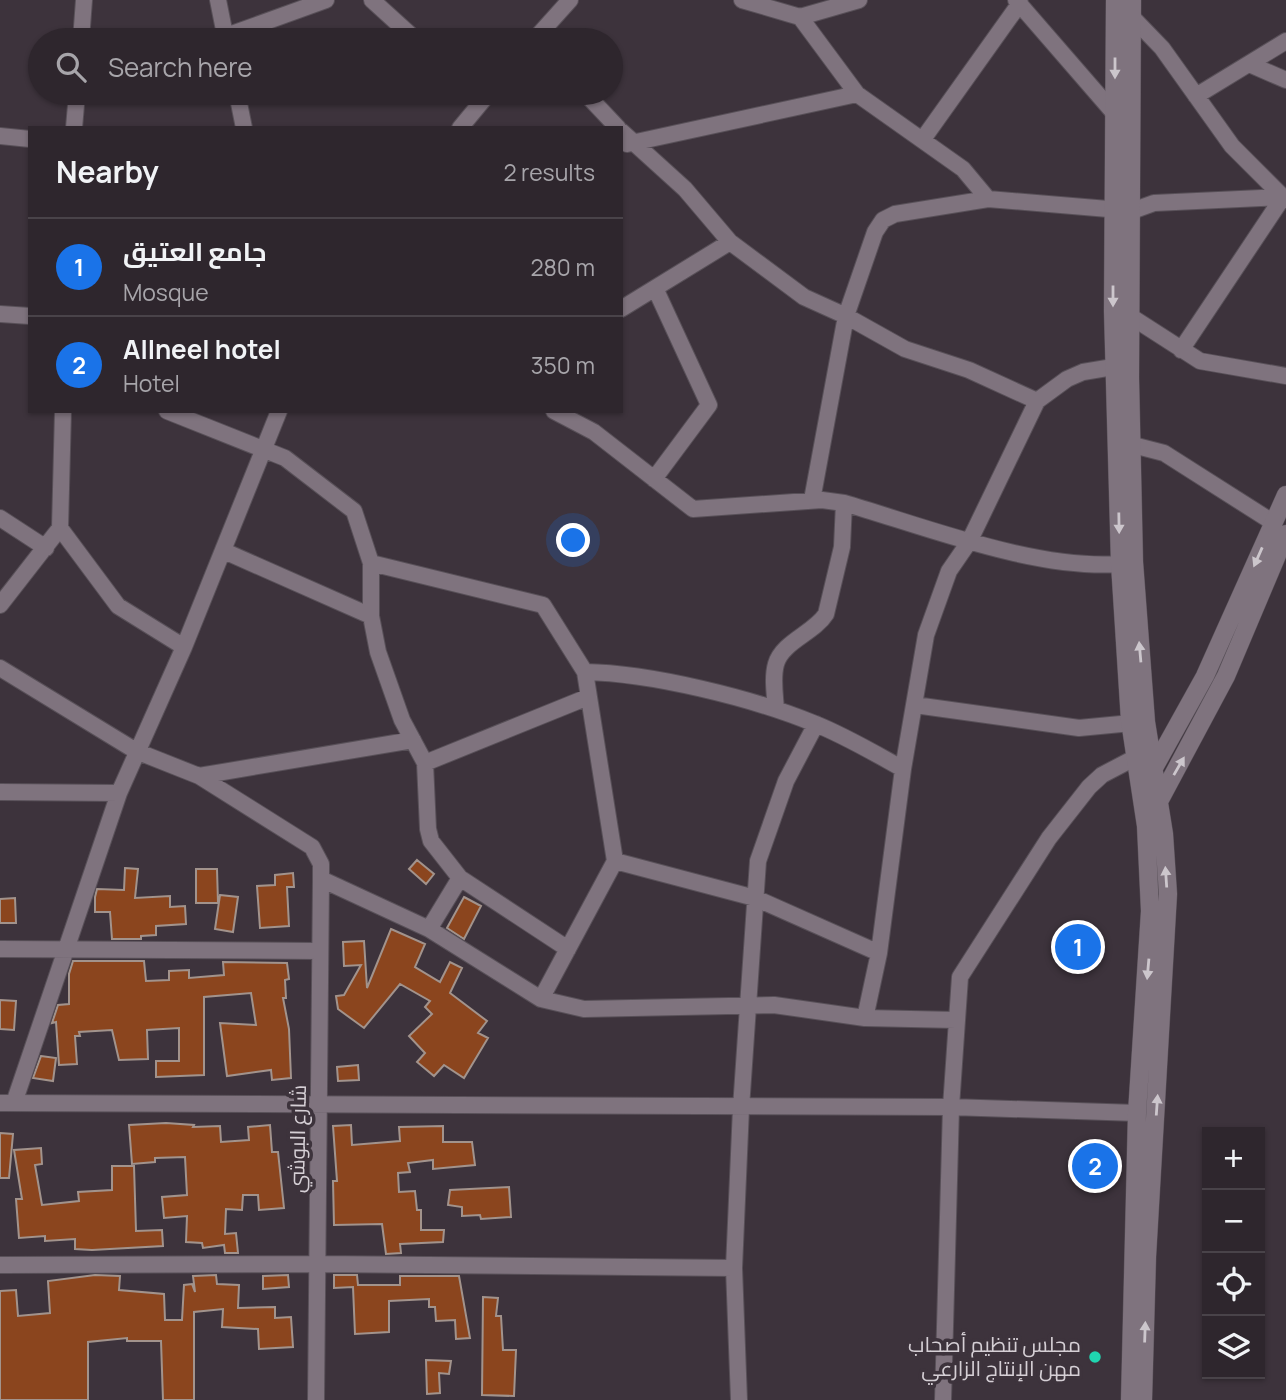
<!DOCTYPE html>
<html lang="en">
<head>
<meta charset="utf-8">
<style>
	:root { --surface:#2e262d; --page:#362e35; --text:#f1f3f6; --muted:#a7a5aa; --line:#494349; --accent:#1a73e8 }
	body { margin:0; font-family:Manrope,Cairo,sans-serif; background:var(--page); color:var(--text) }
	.controls { position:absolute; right:21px; bottom:21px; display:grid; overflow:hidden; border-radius:0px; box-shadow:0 2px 5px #0004 }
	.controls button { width:63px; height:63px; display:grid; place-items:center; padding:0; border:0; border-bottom:2px solid var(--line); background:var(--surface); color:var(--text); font:35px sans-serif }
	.you { position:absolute; left:574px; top:541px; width:24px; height:24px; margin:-18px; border:5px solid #fff; border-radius:50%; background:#1a73e8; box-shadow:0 0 0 10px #1a73e833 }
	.badge { display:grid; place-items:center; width:46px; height:46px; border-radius:50%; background:var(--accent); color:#fff; font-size:23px; font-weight:700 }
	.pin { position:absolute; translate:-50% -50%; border:4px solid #fff; box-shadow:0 2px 7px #0006 }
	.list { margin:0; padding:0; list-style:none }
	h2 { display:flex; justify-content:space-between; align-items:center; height:91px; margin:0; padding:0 28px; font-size:30px }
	h2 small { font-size:23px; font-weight:400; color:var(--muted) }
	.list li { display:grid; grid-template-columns:46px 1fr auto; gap:21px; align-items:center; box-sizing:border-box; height:98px; padding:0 28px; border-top:2px solid var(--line) }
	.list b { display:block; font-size:26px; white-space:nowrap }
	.list p { margin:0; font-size:23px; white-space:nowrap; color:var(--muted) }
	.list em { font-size:23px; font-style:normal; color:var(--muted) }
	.icon { flex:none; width:38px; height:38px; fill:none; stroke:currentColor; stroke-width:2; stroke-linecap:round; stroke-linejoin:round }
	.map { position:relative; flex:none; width:1286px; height:1400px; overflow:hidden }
	.search { position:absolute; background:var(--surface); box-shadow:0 2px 5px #0004; left:28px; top:28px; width:595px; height:77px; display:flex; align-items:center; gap:18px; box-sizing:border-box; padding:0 24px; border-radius:38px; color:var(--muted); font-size:26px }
	.panel { position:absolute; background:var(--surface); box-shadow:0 2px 5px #0004; left:28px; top:126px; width:595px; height:287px; border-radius:0px }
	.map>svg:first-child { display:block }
	.building { fill:#8b451e; stroke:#a2938c; stroke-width:2 }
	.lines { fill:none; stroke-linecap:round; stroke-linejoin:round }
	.street-casing { stroke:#585058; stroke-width:18 }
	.secondary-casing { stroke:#585058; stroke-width:19 }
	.street { stroke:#7f737e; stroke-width:16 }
	.secondary { stroke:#7f737e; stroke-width:18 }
	.oneway { fill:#ccc6cc }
	.poi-dot { fill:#20d5b0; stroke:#3d333c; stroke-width:2.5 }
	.labels { text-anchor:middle; stroke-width:7; stroke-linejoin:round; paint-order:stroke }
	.street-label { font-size:21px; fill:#d5cfd5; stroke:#3d333c }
	.poi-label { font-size:21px; fill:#d5cfd5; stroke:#3d333c; text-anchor:end }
</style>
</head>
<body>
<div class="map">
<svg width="1286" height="1400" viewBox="0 0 1286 1400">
	<rect width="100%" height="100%" fill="#3d333c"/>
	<!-- building -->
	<path class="building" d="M417,860L434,874L426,884L409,869Z
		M125,868L138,869L135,898L170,896V907L185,906L186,924L156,926V935L141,936V939H112L110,912H95V897L97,889L124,890Z
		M196,869H217L218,903H196Z
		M293,873L294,887H287L289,926L260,928L257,886L275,885V875Z
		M220,895L238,897L233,932L215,929Z
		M464,897L481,906L464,939L447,928Z
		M15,898L16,923H0V899Z
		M391,929L425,944L415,967L440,982L450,962L462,968L450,993L487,1021L478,1033L488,1038L464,1078L444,1065L434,1076L417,1062L425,1053L409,1036L432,1014L425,1007L430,1001L400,984L364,1028L338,1009L336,996L344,995L361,965L344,966L343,942L364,941L367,988Z
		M73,961H144L146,981L169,980V971L189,970V978L224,975L223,962L287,963L289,979L285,980L286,998H283L289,1029L291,1078L272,1080L271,1070L227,1076L220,1023L256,1025L251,993L204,997V1075L156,1077V1061H179V1028L147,1030L148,1059L119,1060L112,1030L79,1032L80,1036H75L77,1064L59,1065L56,1022L52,1023L58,1005L69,1004V974Z
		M0,1000L16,1001L14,1030L0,1029Z
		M41,1056L56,1058L53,1081L33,1078Z
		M358,1065L359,1080L338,1081L337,1067Z
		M166,1123L194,1125L193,1127L220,1126L221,1142L249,1140L248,1127L270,1125L272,1152H278L284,1208L259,1210L258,1195H243L242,1210L226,1209L225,1234L236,1233L238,1253H225L224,1245L203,1248L202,1243L186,1242L187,1216L164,1218L162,1197L187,1195L185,1157L155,1158V1162L132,1164L129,1125Z
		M351,1125L352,1145L400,1141L399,1127L443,1126V1142H472L475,1165L433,1169V1160L408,1163L410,1172L398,1173L399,1192L415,1191L417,1210H421V1230H444L443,1242L400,1244L401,1253L386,1254L382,1224L334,1225L333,1181H337L333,1126Z
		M0,1133L13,1134L9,1178H0Z
		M41,1148L42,1164L35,1165L42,1205L79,1201L78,1192L112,1190V1166H134L136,1231L162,1230L163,1246L92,1250L75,1249V1239L45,1241V1236L19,1238L16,1199H22L14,1150Z
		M509,1187L511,1217L481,1219L480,1215L462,1216V1207L448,1205L450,1190Z
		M95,1275L120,1276L119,1290L164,1294L165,1320H182L184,1285L192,1284L195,1292L193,1276L216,1275L217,1284L239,1285L238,1308L275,1307V1318L291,1317L293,1347L259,1349L258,1329L222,1327L223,1309L194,1312V1400H163L161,1341H127V1338L88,1342V1400H0V1291L16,1290L18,1316L50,1313L48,1281Z
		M288,1275L289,1287L263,1289V1276Z
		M334,1275H357L358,1285H400V1276H459L470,1338L456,1339L455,1320L436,1321L435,1307H429V1299L389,1301V1332L355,1334L353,1287L334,1288Z
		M483,1297L498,1298L496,1316H501L503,1350H516L514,1396L482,1395Z
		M426,1360L451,1361L449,1374L439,1373L440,1393L427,1394Z"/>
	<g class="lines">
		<defs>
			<path id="street" d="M218,0L226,40
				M372,0L416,40
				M742,0L800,17L859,0
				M1016,0L1114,113
				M1131,16L1162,48L1232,146L1286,200
				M800,17L857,94L963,169L988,199
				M226,36L326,0
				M81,40L84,0
				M534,40L570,0
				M1249,64L1286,80
				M237,93L244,128
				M585,93L618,128
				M1196,96L1286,41
				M74,128L77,93
				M460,128L489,93
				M621,131L685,189L730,242L804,297L846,316L905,349L969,370L1037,401
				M0,136L30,139
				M923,139L1020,3
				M627,144L857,94
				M621,309L730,242
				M0,314L30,316
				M1130,316L1200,361L1286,376
				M1181,350L1283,197
				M63,411L60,528L118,606L184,647
				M167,411L285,458L354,511L371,563V616L378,652L402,720L425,763L428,829L431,841L460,878L429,929L541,999L584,1009L774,1005L865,1018L956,1020
				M554,411L594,432L693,509L822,500L844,503C926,527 1035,570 1120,564
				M1133,445L1164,453L1274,523
				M654,479L709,405L655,288
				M812,500L846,316L875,232L883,220L895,214L988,199L1132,211L1154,203L1283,197
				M0,518L46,548
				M224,551L371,616
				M371,563L543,605L585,672L615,861L541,999
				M0,605L60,528
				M0,668L136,751L199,776L312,847L321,864V879L316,1400
				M585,672C650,673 752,698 813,723C844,735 874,753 903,769
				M915,705L1079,728L1142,722
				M776,709C775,695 772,678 776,664C782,642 814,633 826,614L842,547L844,503
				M425,763L588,697
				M199,776L413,740
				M0,792L119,793
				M615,861L755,898L879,953
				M460,878L568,949
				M321,879L429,929
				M0,949L319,951
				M865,1018L879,953L903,769L926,635L949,571L969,542L1037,401L1067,379L1083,372L1113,367
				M0,1103L951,1107L1137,1113
				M14,1103L119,793L184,647L279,411
				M0,1265L318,1264L734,1268
				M739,1400L734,1268L741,1108L758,861L786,781L816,724
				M943,1400L951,1107L960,977L1049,838L1089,787L1102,775L1144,753"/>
			<path id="secondary" d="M1115,0L1113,311L1120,564L1130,721L1146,826L1150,911L1137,1113L1130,1400
				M1132,0L1130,378L1134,562L1146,722L1164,834L1168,894L1147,1257L1143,1400
				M1150,775L1205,676L1286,495
				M1156,807L1226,676L1286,534"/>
		</defs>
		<!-- street casing -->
		<use href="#street" class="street-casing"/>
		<!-- secondary casing -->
		<use href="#secondary" class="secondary-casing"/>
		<!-- street -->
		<use href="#street" class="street"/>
		<!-- secondary -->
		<use href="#secondary" class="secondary"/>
	</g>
	<!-- one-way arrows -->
	<defs><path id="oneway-solid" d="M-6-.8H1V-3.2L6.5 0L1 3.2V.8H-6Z" transform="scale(1.75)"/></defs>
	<g class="oneway">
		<use href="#oneway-solid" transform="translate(1115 68) rotate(90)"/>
		<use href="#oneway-solid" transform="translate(1113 296) rotate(90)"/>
		<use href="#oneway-solid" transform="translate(1119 523) rotate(89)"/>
		<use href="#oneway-solid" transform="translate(1258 557) rotate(114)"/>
		<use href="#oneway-solid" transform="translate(1140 652) rotate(-95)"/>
		<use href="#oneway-solid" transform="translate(1179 766) rotate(-60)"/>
		<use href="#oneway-solid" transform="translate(1166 877) rotate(-94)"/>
		<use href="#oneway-solid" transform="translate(1148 969) rotate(95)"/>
		<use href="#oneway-solid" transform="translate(1157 1105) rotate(-86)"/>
		<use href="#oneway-solid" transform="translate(1145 1332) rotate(-88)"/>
	</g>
	<!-- markers -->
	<circle class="poi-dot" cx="1095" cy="1357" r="7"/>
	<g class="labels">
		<!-- street labels -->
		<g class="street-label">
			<text transform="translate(298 1139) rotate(-89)" y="7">شارع البوشي</text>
		</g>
		<!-- poi labels -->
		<g class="poi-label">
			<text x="1081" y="1352">مجلس تنظيم أصحاب<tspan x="1081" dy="24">مهن الإنتاج الزارعي</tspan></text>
		</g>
	</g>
</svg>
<div class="controls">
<button>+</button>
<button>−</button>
<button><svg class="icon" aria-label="locate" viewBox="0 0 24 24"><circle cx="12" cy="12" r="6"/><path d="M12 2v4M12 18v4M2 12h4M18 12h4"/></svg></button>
<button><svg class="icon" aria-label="layers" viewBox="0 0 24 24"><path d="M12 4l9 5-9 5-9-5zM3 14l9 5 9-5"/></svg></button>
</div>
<div class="you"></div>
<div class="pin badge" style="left:1078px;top:947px">1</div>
<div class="pin badge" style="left:1095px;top:1166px">2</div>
<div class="search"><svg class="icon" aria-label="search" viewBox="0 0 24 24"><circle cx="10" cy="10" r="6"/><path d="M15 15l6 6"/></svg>Search here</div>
<section class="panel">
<h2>Nearby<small>2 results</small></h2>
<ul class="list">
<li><span class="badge">1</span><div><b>جامع العتيق</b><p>Mosque</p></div><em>280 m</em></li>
<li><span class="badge">2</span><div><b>Allneel hotel</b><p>Hotel</p></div><em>350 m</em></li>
</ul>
</section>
</div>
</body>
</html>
